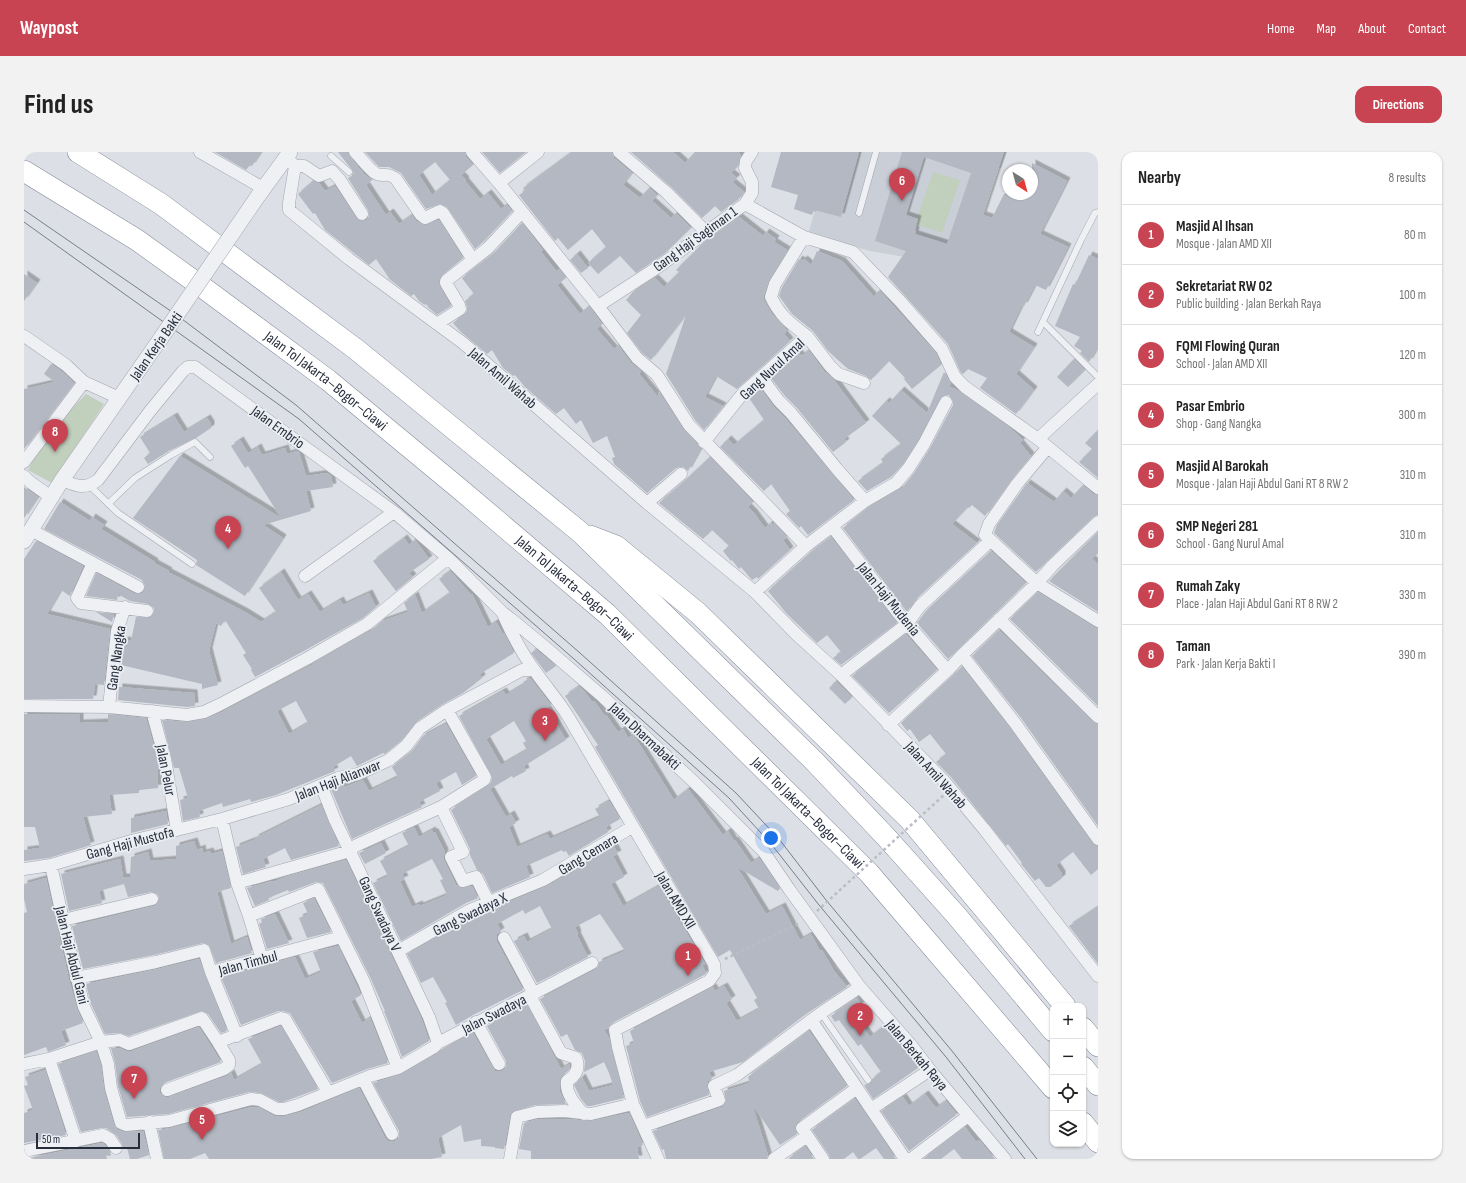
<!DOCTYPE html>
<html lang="en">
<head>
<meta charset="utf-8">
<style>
	:root { --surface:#fff; --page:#f2f2f2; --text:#222; --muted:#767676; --line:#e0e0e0; --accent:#c84452 }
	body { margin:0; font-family:"Sofia Sans Condensed",sans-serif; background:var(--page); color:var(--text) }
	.controls { position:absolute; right:12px; bottom:12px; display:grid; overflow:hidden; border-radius:8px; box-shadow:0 1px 3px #0004 }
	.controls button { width:36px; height:36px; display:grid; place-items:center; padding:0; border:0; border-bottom:1px solid var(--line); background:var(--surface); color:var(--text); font:20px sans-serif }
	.compass { position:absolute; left:978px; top:12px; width:36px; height:36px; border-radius:50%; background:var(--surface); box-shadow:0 1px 3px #0004; rotate:144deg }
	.scale { position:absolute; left:12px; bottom:10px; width:104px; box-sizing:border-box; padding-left:4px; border:2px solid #262d3b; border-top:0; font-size:11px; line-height:14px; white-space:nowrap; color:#262d3b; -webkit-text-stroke:3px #ebeef3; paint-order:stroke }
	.you { position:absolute; left:747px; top:686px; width:14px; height:14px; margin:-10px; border:3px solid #fff; border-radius:50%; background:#1a73e8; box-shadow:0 0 0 6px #1a73e833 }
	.badge { display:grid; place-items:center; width:26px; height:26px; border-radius:50%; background:var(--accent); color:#fff; font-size:13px; font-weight:700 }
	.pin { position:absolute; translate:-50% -33px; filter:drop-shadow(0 1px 2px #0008) }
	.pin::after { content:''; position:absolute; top:21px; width:14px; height:12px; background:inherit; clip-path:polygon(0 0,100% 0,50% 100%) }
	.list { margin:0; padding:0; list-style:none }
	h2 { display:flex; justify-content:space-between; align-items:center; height:52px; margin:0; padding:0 16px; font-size:17px }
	h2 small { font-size:13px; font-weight:400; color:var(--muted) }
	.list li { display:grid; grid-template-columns:26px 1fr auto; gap:12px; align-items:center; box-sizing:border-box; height:60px; padding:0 16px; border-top:1px solid var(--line) }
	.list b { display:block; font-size:15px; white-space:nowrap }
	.list p { margin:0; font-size:13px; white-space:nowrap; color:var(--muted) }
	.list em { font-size:13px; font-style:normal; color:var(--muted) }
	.icon { flex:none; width:22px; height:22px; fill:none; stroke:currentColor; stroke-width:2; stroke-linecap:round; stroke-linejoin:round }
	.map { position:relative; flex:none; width:1074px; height:1007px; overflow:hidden; border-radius:12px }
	header { display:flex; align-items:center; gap:24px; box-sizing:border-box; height:56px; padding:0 20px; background:var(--accent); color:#fff }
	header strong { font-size:19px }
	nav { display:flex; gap:22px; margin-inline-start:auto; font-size:14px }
	.intro { display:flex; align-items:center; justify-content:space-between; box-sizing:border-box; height:96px; padding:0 24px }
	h1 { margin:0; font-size:28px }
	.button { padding:10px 18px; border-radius:12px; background:var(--accent); color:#fff; font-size:14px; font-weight:700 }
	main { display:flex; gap:24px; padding:0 24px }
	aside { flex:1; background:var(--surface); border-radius:12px; box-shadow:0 1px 3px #0004 }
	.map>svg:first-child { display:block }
	.built { fill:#caced7 }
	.green { fill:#c1cfbd }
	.building { fill:#b3b8c2; fill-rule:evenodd; filter:url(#shadow) }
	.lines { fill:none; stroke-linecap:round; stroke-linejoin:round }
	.service-casing { stroke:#a2a6af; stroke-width:7 }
	.minor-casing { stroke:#a2a6af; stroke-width:13 }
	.tertiary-casing { stroke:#a2a6af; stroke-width:16 }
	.motorway-casing { stroke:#848c9b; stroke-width:22 }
	.path { stroke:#babdc4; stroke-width:2.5; stroke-dasharray:3 3; stroke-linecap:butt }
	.service { stroke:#eef0f4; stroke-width:6 }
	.minor { stroke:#eef0f4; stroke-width:12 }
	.tertiary { stroke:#eef0f4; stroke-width:15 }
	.motorway { stroke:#fff; stroke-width:21 }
	.tram { stroke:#767e8e; stroke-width:1 }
	.tertiary-bridge-casing { stroke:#a2a6af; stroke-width:16; stroke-linecap:butt }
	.path-bridge { stroke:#babdc4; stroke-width:2.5; stroke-dasharray:3 3; stroke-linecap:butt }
	.tertiary-bridge { stroke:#eef0f4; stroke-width:15 }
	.labels { text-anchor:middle; stroke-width:3.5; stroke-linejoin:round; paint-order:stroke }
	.street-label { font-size:15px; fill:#262d3b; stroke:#ebeef3 }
</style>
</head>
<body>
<header>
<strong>Waypost</strong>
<nav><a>Home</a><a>Map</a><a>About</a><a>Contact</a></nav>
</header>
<div class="intro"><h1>Find us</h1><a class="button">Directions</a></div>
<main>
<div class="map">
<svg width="1074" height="1007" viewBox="0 0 1074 1007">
	<defs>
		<filter id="shadow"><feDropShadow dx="3.5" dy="-3.5" stdDeviation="0" flood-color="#0004"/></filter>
	</defs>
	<rect width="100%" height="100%" fill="#dcdfe5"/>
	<!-- built -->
	<path class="built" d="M809,0H983L977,16L973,15L939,122L881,105L846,99L784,82Z"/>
	<!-- green -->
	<path class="green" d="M909,20L936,28L918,81L891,72Z
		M62,242L80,252L28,331L4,318L22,283Z"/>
	<!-- building -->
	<path class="building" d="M191,0H237L228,14L226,13L222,18Z
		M314,0H324L326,5L340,22L348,28L342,33L362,63L366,60L375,72L388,63L392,69L400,73L415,68L439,106L415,126L416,135L427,154L413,163L405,156L402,152L401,153L395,149L390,142L387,144L364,126H365L352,107L345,113L301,78L291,61L289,62L274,42L289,29L295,31L301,39L311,34L332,66L338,69L342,68L345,65L344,58L324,26L331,22Z
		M341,0H441L442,5L449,13L437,23L442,28L441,29L456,47L464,41L477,57L483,53L488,59L459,90L451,97L423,55L416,52L402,57L377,21L365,15H355ZM411,10L426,28L408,43L395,23Z
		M458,0H502L476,21Z
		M548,0H588L590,6L608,21L599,33L616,46L625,36L633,43L628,49L647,66L652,61L667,76L640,102L612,121L596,104L574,122L564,111L582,95L568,77L544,98L534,86L531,89L495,43L501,39L499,36Z
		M607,0H649L661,11L671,0H714L717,3L714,14L707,21L713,26L708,30L720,40L714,48L697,60L691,54L678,66L647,35Z
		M757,0H835L817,65L790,58L788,63L770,57L774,43L747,35Z
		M878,0H980L959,63L968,66L980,42H1008V11L1043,29L1016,82L1044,95L1022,138L1011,133L1000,154L998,153L985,180L1010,195L992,222L1010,238L992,262L956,236L963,226L944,217L939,222L937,221L924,192L864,125L882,99L851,89ZM900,5L947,21L923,92L891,82L892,78H891L894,67L882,63Z
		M715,65L739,84L742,80L752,87L750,90L763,98L745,128L740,143V148L748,162L763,178L760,182L766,189L713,237L692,224L681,245L699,254L680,278L671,268L642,222L662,163L627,208L618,201L603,181L617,163L602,148L609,140L631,126L640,135L655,120L652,118L677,93Z
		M498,71L519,98L517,100L533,120L535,117L542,126L533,133L556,162L565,154L578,172L573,177L590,197L594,193L607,211L617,219L615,222L634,245L635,240L659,277L677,296L664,319L659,315L652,316L623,341L590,312L588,306L591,305L583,284L569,291L557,268L552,272L540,256L532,262L501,235L491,223L489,224L479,216L468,198L463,202L437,180L429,171L443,160V155L441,149L450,142L438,126L469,102Z
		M793,99L818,109L850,145L855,138L912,201L917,213L888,237L880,227L881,226L865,209L847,228L842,224L824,217L804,199L789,179L768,162L755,144L758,135L775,107L778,109L780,107L787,113Z
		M553,102L564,116L557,121L546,108Z
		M1065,103L1074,107V195L1065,210L1056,201L1058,199L1050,194L1056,185L1031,174L1049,132L1051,133Z
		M0,122L13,131L0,149Z
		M785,199L800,219L810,228L842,271L820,287L822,290L809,300L773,256L761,244L747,226L775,201L777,204Z
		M1050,207L1061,218L1044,235L1033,225Z
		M27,212L37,219L50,231L0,297V237L31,230L20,222Z
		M920,220L927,232L924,234L933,238L985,275L999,288L996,291L1007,304L987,328L961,364L948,353L945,356L944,355L928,372L953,391L891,448L883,460L819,376L845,355L878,336L890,321L906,296L929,253V249L925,243L918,244L894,288L878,313L867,325L843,339L834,329L859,311L857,307L877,292L848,264L862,249L865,251L877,238L903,261Z
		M736,236L749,254L761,266L830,348L784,383L777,374L775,376L762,362L766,359L747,332L740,339L696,295L704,287L710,293L740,268L725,246Z
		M150,264L160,280L183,266L187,272V276L172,286L145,299L124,312L120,306L126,301L116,285Z
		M1074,278V326L1055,310L1068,297L1061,291Z
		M216,288L224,301L234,295L238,303L261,296L263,302L273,299L275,300L282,324L303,321L307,324L309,335L282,339L287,359L239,373L259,386L221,444L172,413L173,408L109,366L156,304L257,366L224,314L221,316L207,294Z
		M686,305L729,350L724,355L730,361L741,376L747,371L748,373L750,371L763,385L759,388L766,398L734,427L733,425L728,428L717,415L715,417L708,408L707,409L699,399L705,394L688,378L679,387L635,351L655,334Z
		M1003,331L1030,350L1039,339L1047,346L1059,333L1069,342L1074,343V363L1069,365L1024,408L1012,420L970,381L973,373Z
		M0,335L14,345L0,366Z
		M36,350L66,369L68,365L80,373L77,377L131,410L130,411L145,419L144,420L221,460L237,470L252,460L235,436L257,420L274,448L284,442L296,460L316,448L319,453L345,441L352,455L339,466L278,500L231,525L227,518L228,517L219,503L222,501L201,468L197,474L192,471L185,499L194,533L178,537V532L97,513L100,488L107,489L112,465L126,466L130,460V456L124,452L106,449L94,442L93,448L62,444L72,421L111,442L118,441L121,434L118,428L20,377Z
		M1074,380V401L1068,407L1074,412V460L1025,429Z
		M807,385L873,471L817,513L809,506L817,500L803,483L793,491L763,462L744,439L787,400Z
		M380,386L385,393L391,388L405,407L385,421L389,425L372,439L349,409Z
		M12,389L59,414L46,444L37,438L23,462L86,477L80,533L71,532L69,547H0V407Z
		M967,399L1002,431L924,507L893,471L902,459Z
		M426,419L447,443L448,442L464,475L472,470L479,482L480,481L490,501L456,522L458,526L439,541L419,552L392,570L377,589L361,602L359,601L333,614L327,604L309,615L311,619L252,643L227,650L226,647L199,655L198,651L175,659L176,665L159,669L156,648L164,646L155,616H150L138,568L164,570L181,567L198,560L286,514L347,479L358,469L384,460L380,451L391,443L398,461L426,441L415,427ZM272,549L284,571L265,582L253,559Z
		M1014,440L1070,475L1074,476V554L986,467Z
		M72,460L90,462L88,470Z
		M975,478L1069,570L1074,572V674L997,566L948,504Z
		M882,482L913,518L865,561L828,524Z
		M512,497L516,501L532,514L522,521L507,501Z
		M938,515L985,575L1068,691L1074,694V717L1067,723L1049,700L1032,713L1038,722V726L1026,735H1022L1015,726L1011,729L997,712L998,711L984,692L982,694L927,625L912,610L922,602L906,582L895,590L886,577L883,579L877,571Z
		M506,526L527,553L523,556L542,588L500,614L502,619L489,626L488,624L466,637L482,665L487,662L492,671L485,675L493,695L523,682L526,687L576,665L571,657L585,649L596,667L582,675L584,680L545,704L542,699L539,700L538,698L502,714L506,725L468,741L459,722L453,718L446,703V697L427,658L464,634L467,630L468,625L435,564L479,539L482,543L500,532L499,530ZM490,569L502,589L499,591L503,598L477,613L462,587Z
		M812,529L828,545L821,552L805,536Z
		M555,534L560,539L568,550L570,549L581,564L582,563L594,580L599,577L604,586L609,583L611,585L650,648L664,637L699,683L704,679L710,689L711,688L727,711L735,706L756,736L754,739L713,715L742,762L758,754L776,788L787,782L796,799L798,798L810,819L823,835L782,862L719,910L685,920L688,927L684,929L683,933L685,943L623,965L616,949L602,894L610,891L606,879L689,835L691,839L700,834L708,847L702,851L713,869L735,857L730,848L733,846L706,798L694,805L571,595L574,593L541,544Z
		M95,535L170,541L171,554L163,555L94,548Z
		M0,562H56V571L84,570V562L122,566L134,609L135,617L133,618L134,636L115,638V641L85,643L88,662L59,665L67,693L25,706L0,709V698L16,696L11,675H0Z
		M422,572L452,624L438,633L432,620L412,631L416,639L395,650L398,655L328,687L307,637L319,633L321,635L339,628L345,639L374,625L368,615L387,600L399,584Z
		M297,653L315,694L267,708L261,696L239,707L242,715L219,722L212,695L232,687L231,686Z
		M142,659L144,672L107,681V666Z
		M390,675L395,685L408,678L409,680H411L421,700L420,704V708L432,733L438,736L448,734L454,746L442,751L377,789L349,731L364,724L356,709L385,694L378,681ZM408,707L419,727L416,728L423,743L396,754L395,752L388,755L376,729L381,727L378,722Z
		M170,689L173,698L178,696L179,701L186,699L187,702L198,699L207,736L193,740L207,792L223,785L228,801L192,811L185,793L179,791L130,803L59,817L48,774L130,754L133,752L135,746L133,742L127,740L104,745L100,732L75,739L78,751L45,759L37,722L96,707L99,725H106L107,705L124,700L126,709L152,707V694Z
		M357,691L362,701L341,712L335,701Z
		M590,694L594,702L589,704L600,725L587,732L599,754L635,734L681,812L678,813L682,821L680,823L588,871L584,876L580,878L585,886L600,946L567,954H563L557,947L550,933L558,925L565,939L589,933L585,921L580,910L560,920L561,909L558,901L551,898L543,882L537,885L516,847L571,818L574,815L575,810L601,799L576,762L551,775L554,782L553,783L564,805L513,831L490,789L500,784L503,790L528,777L516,754L501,762L499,758L473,772L477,779L473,782V790L499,838L449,863L432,873L421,851L423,850L409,825L397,831L383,802L449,765L523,734L552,719L551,717Z
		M322,708L398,868L405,889L378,905L360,859H361L347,827L299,731L292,730L265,740L264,738L244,746L245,748L231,754L223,736L248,729L249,730L264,724Z
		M22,726L45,828L53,857L59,871L37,879L42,893L24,900L22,895L0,903V761L3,760L0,747V732Z
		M290,746L307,780L283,786L275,766L284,762L279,751Z
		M1074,755V812L1045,774Z
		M251,762L265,791L243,797L235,772L238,770L237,767Z
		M314,794L337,843L327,849L338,871L346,866L364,911L343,917L308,931L266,861L259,859H254L217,873L197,825L271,805L281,827L297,820L289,800Z
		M175,807L203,879L197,881L184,862L178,859L105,884L96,881L81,882L67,852L62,832L134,817Z
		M833,846L837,853L828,860L846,885L860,874L881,898L894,916L849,947L840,933L847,931L848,927L857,920L837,892L834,894L815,868L811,870L807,864Z
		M503,853L537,917L546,912L545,918L537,925L536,929V940L542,952L511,953L488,960L486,964L480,997L471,996V995L457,994V987L440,990L437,973L414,986L418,1005L407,1007H185L181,1001L166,1007H140L134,978L147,976L228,955H234L250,964H262L277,960L335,936L361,986L364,989H371L375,986V979L349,931L378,922L449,881L469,916L471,919H478L482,916V909L463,874Z
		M257,874L294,937L259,950H255L237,941L225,940L144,962L103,965L94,934L91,911L87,896H95L102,899H108L175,875L197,910L140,931L136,936V941L141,945H145L203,924L207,921L210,928L238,912L224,887Z
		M785,879L823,934L774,970L771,976L773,982L756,993L728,952L744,1003L743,1007H642L640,997L638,998L629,979L698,955L702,949L700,939L726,931L724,925Z
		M72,899L77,914L80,938L90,973L94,978L100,980L119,979L125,1003L113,1007H106L103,996L99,997L98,992L92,983L82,976H78L57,980L34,912Z
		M21,918L42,983L0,991V961L9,958L0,934L4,933L1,925Z
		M901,942L912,956L922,949L932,961L931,962L932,963L885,999L857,959L879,945L885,954Z
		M831,947L841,961L872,1007H860L852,996L836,1007H834L829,1000L820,1007H806L805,1003L788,978Z
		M605,961L619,993L613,995L615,1007H507V999L495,997L500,971L514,967H540L568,969Z
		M941,975L952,990L955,988L971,1007H938L930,997L917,1007H899Z
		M78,991L81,993L87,1001L82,1003L83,1007H0Z
		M781,994L790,1007H766L765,1006Z"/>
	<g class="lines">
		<defs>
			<path id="service" d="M307,4L325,20
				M835,61L852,0
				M1019,170L1074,225
				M1014,180L1057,88L1071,61L1074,60
				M66,334L94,361L168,412
				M84,352L111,326L147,303L171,290L186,305
				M797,861L844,928"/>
			<path id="minor" d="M176,0L239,36
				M331,0C337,6 344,16 351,21C359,26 363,19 372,27L397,63L401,66L416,59L419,61L449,108
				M448,0L475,31L574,154L613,206L633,223L665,273L782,394
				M595,0L642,40L682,80
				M262,5L271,14L265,51V58L325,107L439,191L623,351L731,440L772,482L817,523L921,630L960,677L1074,824
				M271,14H280L295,24L308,19L316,28L338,62
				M475,31L514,0
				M721,52L780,85L829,100L876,149L918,197L931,225L941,235L1014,287L1074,336
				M574,154L634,115L721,52L728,41V30L721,16L722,9L728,0
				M413,172L436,157L435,153L422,131V129L464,96L498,60
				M0,184L42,213L60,230L95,246
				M783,184L806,214L814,222L840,231
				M737,225L755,249L767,261L813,317L841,349
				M1014,287L1074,232
				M680,290L720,240L783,184C767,172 756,164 747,145L751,132L780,85
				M1024,295L993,332L965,372L961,383L1013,431L1074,469
				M0,310L60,230
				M0,324L6,330L27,345
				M38,328C53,334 60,338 74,328L126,259L159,219L164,215H171L370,360L424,406L479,461L487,467L521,495L578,544L670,630L740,700L765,737L836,835L887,893L906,918L981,1007
				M623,351L657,322
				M808,374L875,462L923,518
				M7,378L114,435
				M69,411L53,446L57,451L123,459
				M281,424L370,360
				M731,440L782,394L841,349L872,331L884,317L900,292L922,250
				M479,462C488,482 498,502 511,519C522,535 535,549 545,566L690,812L691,821L685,829L591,878L594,895L609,952L634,1007
				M975,467L1074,565
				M938,503L991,571L1074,687
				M817,523L883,472L896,454L966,389
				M0,554L85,555L163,563L180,560L195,553L282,507L343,472L424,406
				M85,555L93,479L101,455
				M128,559L141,607L153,678
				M864,573L925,517L938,503L1013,431L1029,413L1074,370
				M297,633L311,668L405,865L414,891
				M417,655L439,700L427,705L439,729L452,725L465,751
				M198,667L213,731L225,764L294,737L340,830L374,916
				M27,713L39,768L60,855L77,890L84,912L87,936L97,971L102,973L145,969L227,947L236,948L253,957H260L274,953L346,924L374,916L410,895L414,891L568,811
				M0,717L27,713L107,689L198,667L265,647L314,626L334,622L365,608L382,594L396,576L423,558L498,518H510
				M213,731L326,699L331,694L417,655L460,628L461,625L423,558
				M225,764L238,807
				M39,768L128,747
				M480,786L510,842
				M374,799L446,758L519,728L608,675
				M187,820L317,785
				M52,826L132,810L180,798L187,820L213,884
				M506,844L537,901L552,906C556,916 552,924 543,929C541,941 552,954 560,962
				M787,868L833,936
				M452,870L475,912
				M25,907L52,989
				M0,912L25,907L77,890L96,888L105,892L178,866L194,890L257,866L261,867L304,940
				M339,927L368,982
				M143,938L200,917L205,913V908L194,890
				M847,957L881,1007
				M125,970L133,1007
				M620,974L695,948L690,934L713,923L797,861L836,835
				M0,999L79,983L86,987L92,996
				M486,1007L493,965L513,960L540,959L567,962L609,952
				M750,1007L783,984
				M799,1007L778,976L833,936L847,957L906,918
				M887,1007L944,964"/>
			<path id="tertiary" d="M234,44L266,0
				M0,389L38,328L137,186"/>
			<g id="motorway">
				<path d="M54,0L137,52L333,198L556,380L790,609L863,686L932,763L1029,879"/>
				<path id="s1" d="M0,19L113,88L181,137L304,228L437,338L583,462L845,721L1029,936"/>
				<path d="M566,384L592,394L674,461L886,668L1041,854"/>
				<path d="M1059,876L1074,894"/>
				<path d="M1059,915L1074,933"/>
				<path d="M1059,971L1074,990"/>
			</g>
		</defs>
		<!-- service casing -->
		<use href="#service" class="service-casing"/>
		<!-- minor casing -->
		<use href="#minor" class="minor-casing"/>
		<!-- tertiary casing -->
		<use href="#tertiary" class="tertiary-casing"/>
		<!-- motorway casing -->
		<use href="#motorway" class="motorway-casing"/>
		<!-- path -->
		<path class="path" d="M701,807L776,771"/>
		<!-- service -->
		<use href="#service" class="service"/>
		<!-- minor -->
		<use href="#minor" class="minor"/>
		<!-- tertiary -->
		<use href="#tertiary" class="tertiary"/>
		<!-- motorway -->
		<use href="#motorway" class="motorway"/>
		<!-- tram -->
		<path class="tram" d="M0,58L154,164L272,253L556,501L712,641L755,687L802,748L928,899L1013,1007
			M0,70L275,267L550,507L705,646L748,693L795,753L922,905L1001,1007"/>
		<defs>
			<path id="tertiary-bridge" d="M137,186L234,44"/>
		</defs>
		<!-- tertiary-bridge casing -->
		<use href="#tertiary-bridge" class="tertiary-bridge-casing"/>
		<!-- path-bridge -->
		<path class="path-bridge" d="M793,759L920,643"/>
		<!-- tertiary-bridge -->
		<use href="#tertiary-bridge" class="tertiary-bridge"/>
	</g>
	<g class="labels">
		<!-- street labels -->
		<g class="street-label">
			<text transform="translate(671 87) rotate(-36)" y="5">Gang Haji Sagiman 1</text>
			<text transform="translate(132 194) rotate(-55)" y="5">Jalan Kerja Bakti</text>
			<text transform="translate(748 217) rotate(-43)" y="5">Gang Nurul Amal</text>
			<text transform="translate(479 226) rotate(41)" y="5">Jalan Amil Wahab</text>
			<text dy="5" stroke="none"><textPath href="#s1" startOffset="368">Jalan Tol Jakarta–Bogor–Ciawi</textPath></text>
			<text transform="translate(254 275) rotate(36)" y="5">Jalan Embrio</text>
			<text dy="5" stroke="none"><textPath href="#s1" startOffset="692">Jalan Tol Jakarta–Bogor–Ciawi</textPath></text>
			<text transform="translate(865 447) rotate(51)" y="5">Jalan Haji Mudenia</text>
			<text transform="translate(92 506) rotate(-82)" y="5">Gang Nangka</text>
			<text transform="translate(621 584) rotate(43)" y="5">Jalan Dharmabakti</text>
			<text transform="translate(142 618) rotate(79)" y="5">Jalan Pelur</text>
			<text transform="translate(912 623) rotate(48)" y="5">Jalan Amil Wahab</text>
			<text transform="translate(314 628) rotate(-21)" y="5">Jalan Haji Alianwar</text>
			<text dy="5" stroke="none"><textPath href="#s1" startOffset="1016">Jalan Tol Jakarta–Bogor–Ciawi</textPath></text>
			<text transform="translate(106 691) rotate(-15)" y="5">Gang Haji Mustofa</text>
			<text transform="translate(564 702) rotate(-31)" y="5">Gang Cemara</text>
			<text transform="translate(652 748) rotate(59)" y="5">Jalan AMD XII</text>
			<text transform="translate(356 762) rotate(65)" y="5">Gang Swadaya V</text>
			<text transform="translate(446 762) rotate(-26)" y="5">Gang Swadaya X</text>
			<text transform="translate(48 803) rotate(76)" y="5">Jalan Haji Abdul Gani</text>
			<text transform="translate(224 811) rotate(-15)" y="5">Jalan Timbul</text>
			<text transform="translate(470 862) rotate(-27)" y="5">Jalan Swadaya</text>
			<text transform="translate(893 903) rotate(50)" y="5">Jalan Berkah Raya</text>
		</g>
	</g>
</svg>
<div class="controls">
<button>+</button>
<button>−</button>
<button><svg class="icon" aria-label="locate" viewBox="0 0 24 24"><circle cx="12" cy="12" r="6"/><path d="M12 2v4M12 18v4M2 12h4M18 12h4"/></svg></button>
<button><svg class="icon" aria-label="layers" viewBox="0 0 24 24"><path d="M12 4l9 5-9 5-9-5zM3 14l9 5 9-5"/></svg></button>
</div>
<svg class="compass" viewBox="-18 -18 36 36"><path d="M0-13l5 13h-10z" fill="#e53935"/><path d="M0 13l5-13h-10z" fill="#767676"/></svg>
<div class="scale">50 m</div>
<div class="you"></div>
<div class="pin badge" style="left:664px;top:824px">1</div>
<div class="pin badge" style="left:836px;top:884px">2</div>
<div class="pin badge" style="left:521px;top:589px">3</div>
<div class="pin badge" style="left:204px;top:397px">4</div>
<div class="pin badge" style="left:178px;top:988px">5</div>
<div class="pin badge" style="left:878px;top:49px">6</div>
<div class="pin badge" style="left:110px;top:947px">7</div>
<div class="pin badge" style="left:31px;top:300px">8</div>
</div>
<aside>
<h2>Nearby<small>8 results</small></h2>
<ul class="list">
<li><span class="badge">1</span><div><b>Masjid Al Ihsan</b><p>Mosque · Jalan AMD XII</p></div><em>80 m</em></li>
<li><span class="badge">2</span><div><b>Sekretariat RW 02</b><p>Public building · Jalan Berkah Raya</p></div><em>100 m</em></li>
<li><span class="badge">3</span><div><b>FQMI Flowing Quran</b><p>School · Jalan AMD XII</p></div><em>120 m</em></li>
<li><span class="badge">4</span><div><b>Pasar Embrio</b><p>Shop · Gang Nangka</p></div><em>300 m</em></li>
<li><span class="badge">5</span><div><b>Masjid Al Barokah</b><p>Mosque · Jalan Haji Abdul Gani RT 8 RW 2</p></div><em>310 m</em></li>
<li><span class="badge">6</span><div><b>SMP Negeri 281</b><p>School · Gang Nurul Amal</p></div><em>310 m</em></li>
<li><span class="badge">7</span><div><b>Rumah Zaky</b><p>Place · Jalan Haji Abdul Gani RT 8 RW 2</p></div><em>330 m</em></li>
<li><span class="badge">8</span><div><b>Taman</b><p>Park · Jalan Kerja Bakti I</p></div><em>390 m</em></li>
</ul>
</aside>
</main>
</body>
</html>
